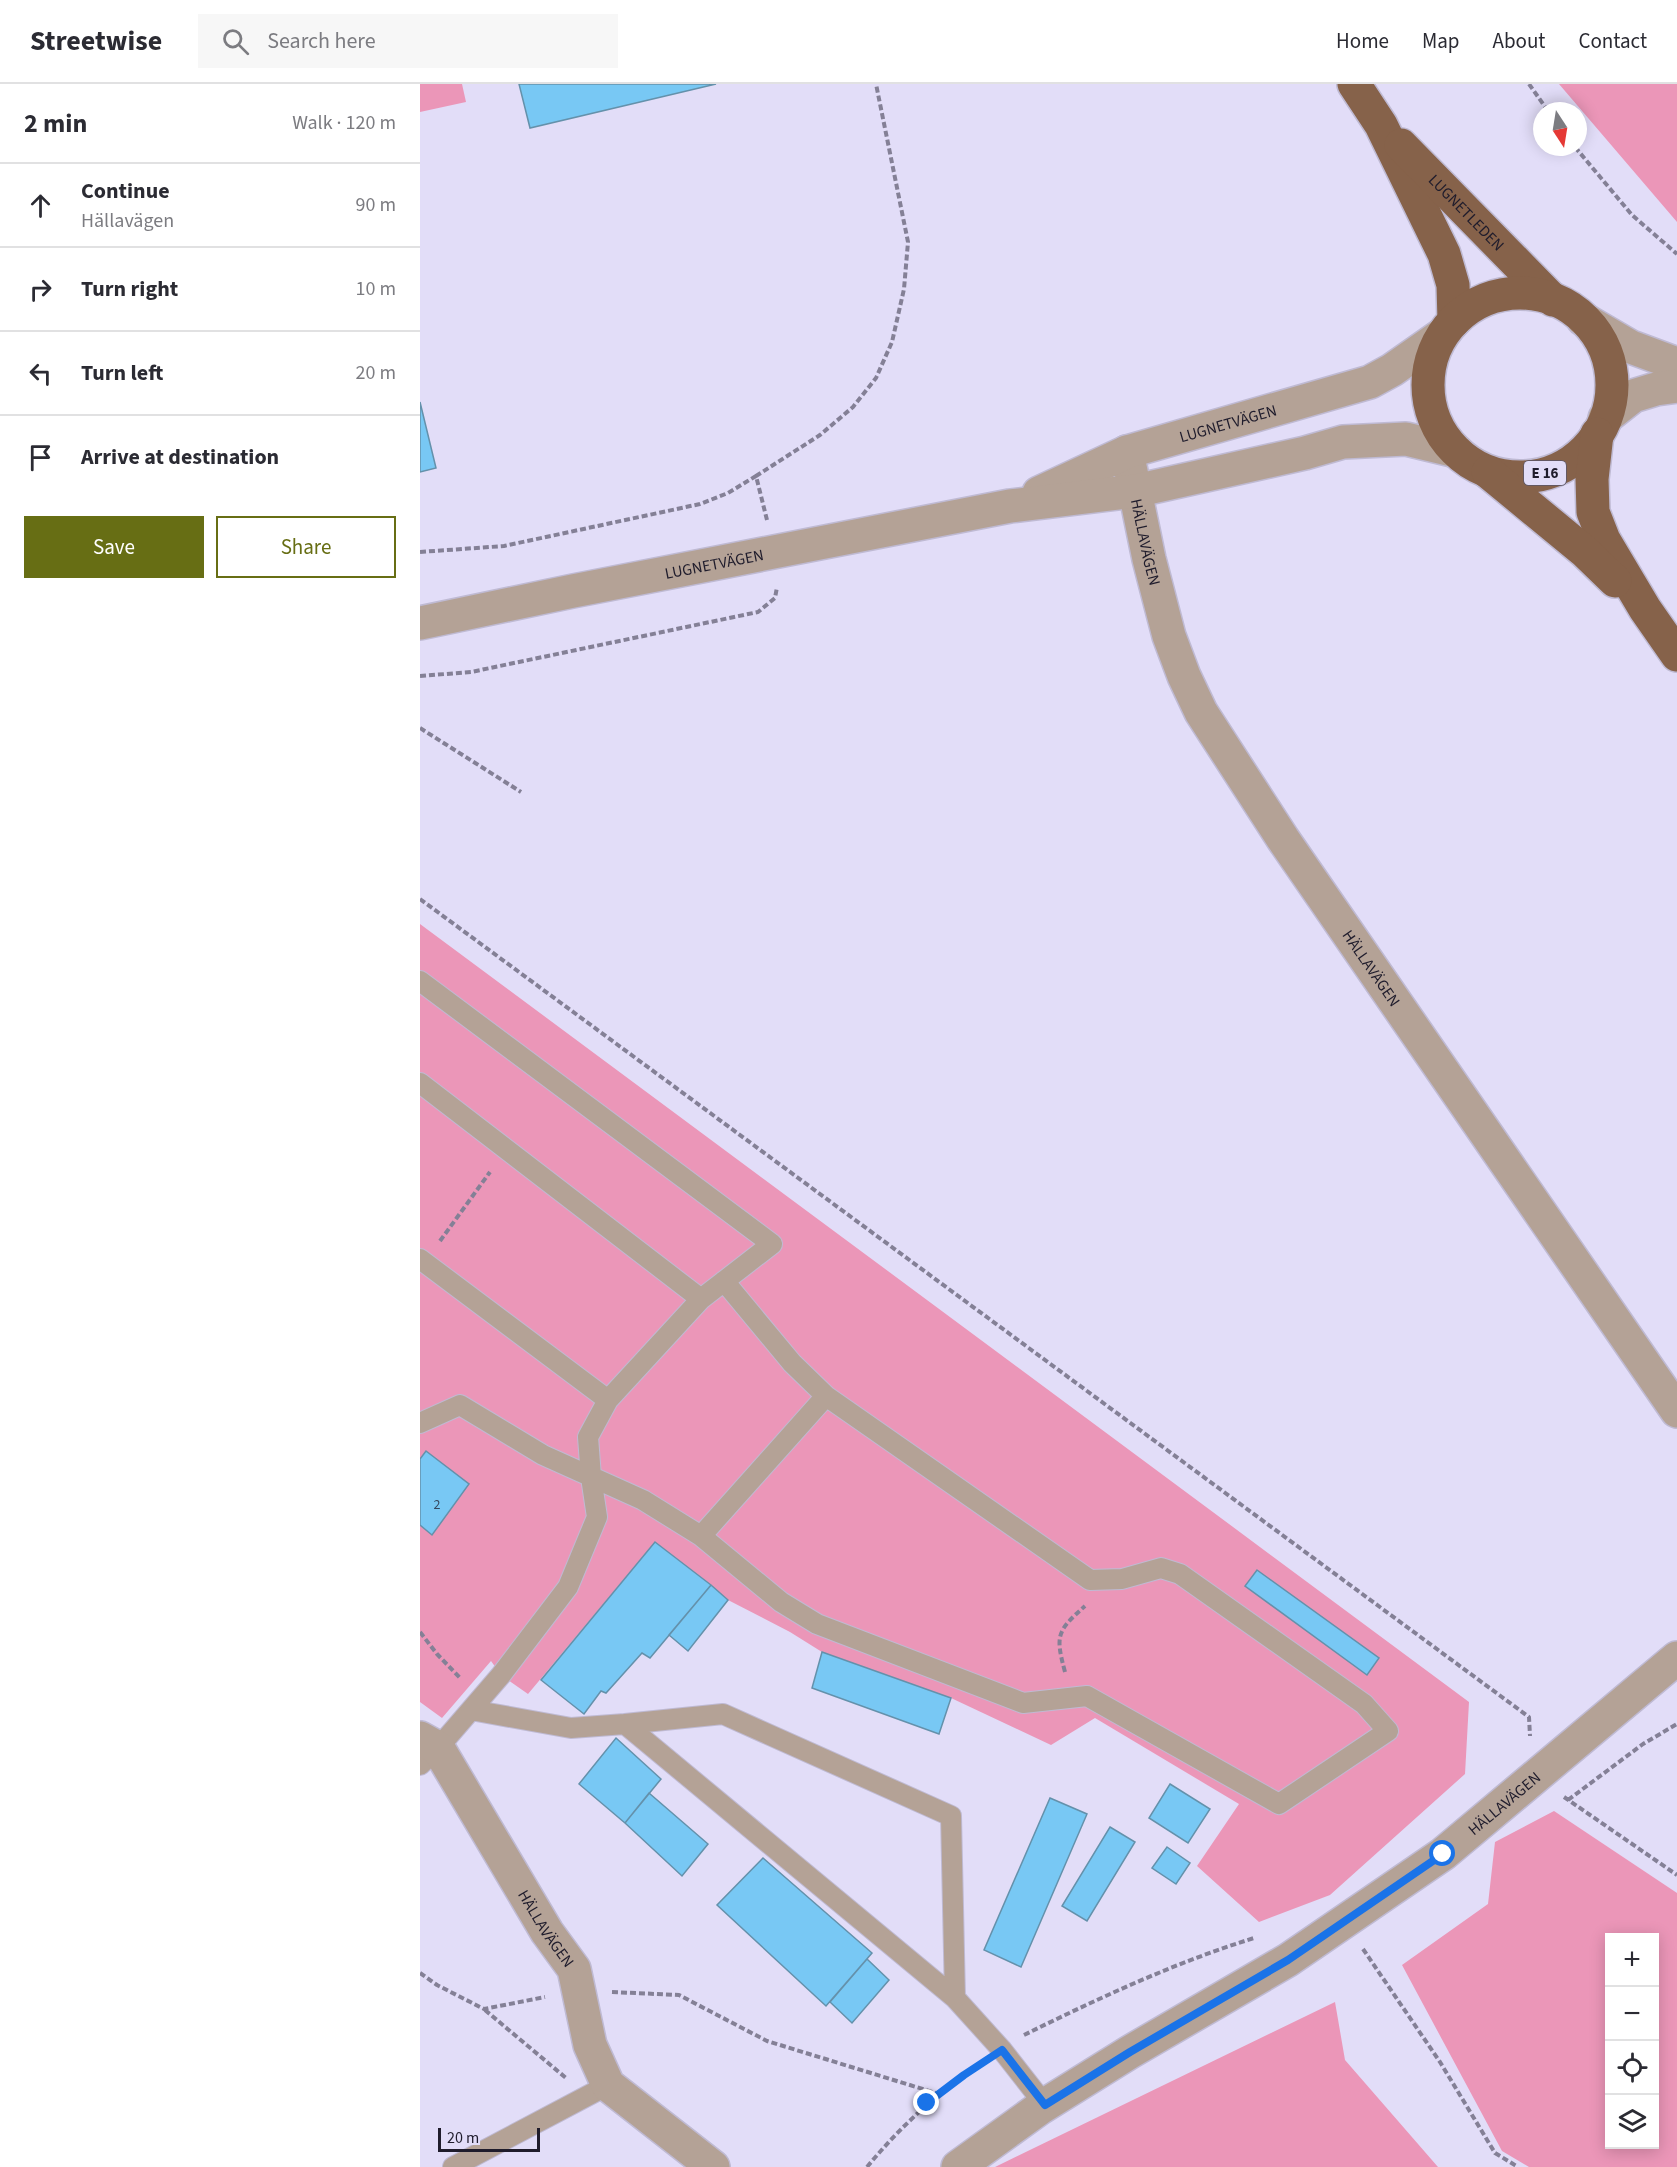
<!DOCTYPE html>
<html lang="en">
<head>
<meta charset="utf-8">
<style>
	:root { --surface:#fff; --page:#f7f7f7; --text:#2b2b33; --muted:#7c7c81; --line:#e1e1e2; --accent:#676e14 }
	body { margin:0; font-family:"Source Sans 3",sans-serif; background:var(--page); color:var(--text) }
	.controls { position:absolute; right:18px; bottom:18px; display:grid; overflow:hidden; border-radius:0px; box-shadow:0 3px 15px #0003 }
	.controls button { width:54px; height:54px; display:grid; place-items:center; padding:0; border:0; border-bottom:2px solid var(--line); background:var(--surface); color:var(--text); font:30px sans-serif }
	.compass { position:absolute; left:1113px; top:18px; width:54px; height:54px; border-radius:50%; background:var(--surface); box-shadow:0 3px 15px #0003; rotate:168deg }
	.scale { position:absolute; left:18px; bottom:15px; width:102px; box-sizing:border-box; padding-left:6px; border:3px solid #1f1c2c; border-top:0; font-size:16px; line-height:21px; white-space:nowrap; color:#1f1c2c; -webkit-text-stroke:4px #e2ddf8; paint-order:stroke }
	.stop { position:absolute; width:18px; height:18px; margin:-14px; border:4px solid #1a73e8; border-radius:50%; background:#fff }
	.stop.end { background:#1a73e8; border-color:#fff; box-shadow:0 2px 6px #0008 }
	.list { margin:0; padding:0; list-style:none }
	h2 { display:flex; justify-content:space-between; align-items:center; height:78px; margin:0; padding:0 24px; font-size:26px }
	h2 small { font-size:20px; font-weight:400; color:var(--muted) }
	.list li { display:grid; grid-template-columns:39px 1fr auto; gap:18px; align-items:center; box-sizing:border-box; height:84px; padding:0 24px; border-top:2px solid var(--line) }
	.list b { display:block; font-size:22px; white-space:nowrap }
	.list p { margin:0; font-size:20px; white-space:nowrap; color:var(--muted) }
	.list em { font-size:20px; font-style:normal; color:var(--muted) }
	.actions { display:flex; gap:12px; padding:18px 24px }
	.actions a { flex:1; padding:14px 0; border:2px solid var(--accent); border-radius:0px; text-align:center; font-size:21px; color:var(--accent) }
	.actions .main { background:var(--accent); color:#fff }
	.icon { flex:none; width:33px; height:33px; fill:none; stroke:currentColor; stroke-width:2; stroke-linecap:round; stroke-linejoin:round }
	.map { position:relative; flex:none; width:1257px; height:2083px; overflow:hidden }
	header { display:flex; align-items:center; gap:36px; box-sizing:border-box; height:84px; padding:0 30px; background:var(--surface); border-bottom:2px solid var(--line) }
	header strong { font-size:28px }
	nav { display:flex; gap:33px; margin-inline-start:auto; font-size:21px }
	.search { width:420px; height:54px; background:var(--page); display:flex; align-items:center; gap:15px; box-sizing:border-box; padding:0 21px; border-radius:0px; color:var(--muted); font-size:22px }
	main { display:flex }
	aside { flex:1; background:var(--surface) }
	.map>svg:first-child { display:block }
	.green { fill:#eb96b8; fill-rule:evenodd }
	.building { fill:#78c8f4; stroke:#6491ab; stroke-width:1.5 }
	.lines { fill:none; stroke-linecap:round; stroke-linejoin:round }
	.service-casing { stroke:#bfbad3; stroke-width:22 }
	.minor-casing { stroke:#bfbad3; stroke-width:36 }
	.tertiary-casing { stroke:#bfbad3; stroke-width:36 }
	.trunk-casing { stroke:#bfbad3; stroke-width:36 }
	.path { stroke:#848096; stroke-width:4; stroke-dasharray:6 3; stroke-linecap:butt }
	.service { stroke:#b4a296; stroke-width:20 }
	.minor { stroke:#b4a296; stroke-width:33 }
	.tertiary { stroke:#b4a296; stroke-width:33 }
	.trunk { stroke:#86624a; stroke-width:33 }
	.route { stroke:#1a73e8; stroke-width:8 }
	.labels { text-anchor:middle; stroke-width:6; stroke-linejoin:round; paint-order:stroke }
	.number-label { font-size:14px; fill:#35475e }
	.shield { fill:#e2ddf8; stroke:#5a5669; stroke-width:1.5 }
	.shield-label { font-size:15px; font-weight:bold; fill:#1f1c2c }
	.street-label { font-size:16px; fill:#1f1c2c; stroke:#e2ddf8 }
</style>
</head>
<body>
<header>
<strong>Streetwise</strong>
<div class="search"><svg class="icon" aria-label="search" viewBox="0 0 24 24"><circle cx="10" cy="10" r="6"/><path d="M15 15l6 6"/></svg>Search here</div>
<nav><a>Home</a><a>Map</a><a>About</a><a>Contact</a></nav>
</header>
<main>
<aside>
<h2>2 min<small>Walk · 120 m</small></h2>
<ul class="list">
<li><svg class="icon" aria-label="ahead" viewBox="0 0 24 24"><path d="M12 20V5M6 11l6-6 6 6"/></svg><div><b>Continue</b><p>Hällavägen</p></div><em>90 m</em></li>
<li><svg class="icon" aria-label="right" viewBox="0 0 24 24"><path d="M7 20v-9h11M14 6l5 5-5 5"/></svg><div><b>Turn right</b></div><em>10 m</em></li>
<li><svg class="icon" aria-label="left" viewBox="0 0 24 24"><path d="M17 20v-9H6M10 6l-5 5 5 5"/></svg><div><b>Turn left</b></div><em>20 m</em></li>
<li><svg class="icon" aria-label="arrive" viewBox="0 0 24 24"><path d="M6 21V4h12l-3 4 3 4H6"/></svg><div><b>Arrive at destination</b></div></li>
</ul>
<div class="actions"><a class="main">Save</a><a>Share</a></div>
</aside>
<div class="map">
<svg width="1257" height="2083" viewBox="0 0 1257 2083">
	<rect width="100%" height="100%" fill="#e2ddf8"/>
	<!-- green -->
	<path class="green" d="M0,0H42L46,18L0,28Z
		M1139,0H1257V138Z
		M0,840L1049,1618L1045,1690L910,1811L839,1838L777,1782L819,1720L675,1634L631,1661L531,1614L402,1568L370,1548L308,1516L235,1458L108,1610L81,1591L71,1577L22,1634L0,1618Z
		M1134,1727L1257,1809V2083H1109L1082,2067L982,1881L1068,1820L1075,1758ZM1190,1854H1234V2060H1190Z
		M915,1918L925,1976L1018,2083H575Z"/>
	<!-- building -->
	<path class="building" d="M99,0H296L110,44Z
		M0,318L16,384L0,388Z
		M6,1367L49,1400L12,1451L0,1441V1375Z
		M235,1458L291,1501L230,1574L222,1569L186,1609L181,1607L164,1630L121,1596Z
		M837,1486L959,1574L947,1591L825,1502Z
		M291,1501L308,1516L268,1567L249,1551Z
		M402,1568L531,1614L519,1650L392,1604Z
		M196,1654L241,1695L205,1739L159,1700Z
		M750,1700L790,1725L768,1759L729,1734Z
		M229,1709L288,1760L262,1792L205,1739Z
		M630,1714L667,1730L601,1883L564,1866Z
		M690,1743L715,1758L667,1837L642,1822Z
		M747,1763L770,1779L756,1800L732,1784Z
		M343,1774L452,1869L406,1922L297,1821Z
		M447,1875L469,1896L432,1939L410,1918Z"/>
	<g class="lines">
		<defs>
			<path id="service" d="M0,897L352,1160L281,1215L188,1316L168,1353L171,1393L177,1433L148,1503L81,1591L18,1664L0,1681
				M0,999L281,1215
				M0,1175L188,1316
				M0,1339L40,1321L123,1371L223,1416L281,1452L361,1518L397,1540L603,1619L667,1612L859,1720L968,1647L944,1620L760,1490L741,1484L702,1495L670,1496L406,1312L372,1279L304,1197
				M281,1452L406,1312
				M51,1626L151,1644L205,1640L535,1914L582,1966L625,2021
				M205,1640L303,1630L531,1732L535,1914
				M33,2083L188,2001"/>
			<g id="minor">
				<path id="s1" d="M0,1654L18,1664L127,1848L154,1885L170,1961L188,2001L293,2083"/>
			</g>
			<g id="tertiary">
				<path d="M1163,235L1211,263L1257,280"/>
				<path d="M1185,334L1213,312L1236,305L1257,302"/>
				<path id="s2" d="M707,368L729,475L749,552L764,592L781,628L863,755L1257,1327"/>
				<path id="s3" d="M619,409L707,368L950,298L972,286L1022,251"/>
				<path id="s4" d="M0,539L153,507L590,422L715,407L885,369L923,358L986,355L1036,367"/>
				<path id="s5" d="M538,2083L620,2024L710,1968L868,1876L1023,1770L1257,1574"/>
			</g>
			<g id="trunk">
				<path d="M934,0L961,41L1024,170L1033,201L1034,237"/>
				<path id="s6" d="M981,61L1133,216"/>
				<circle cx="1100" cy="301" r="92"/>
				<path d="M1177,350L1172,395L1173,428L1184,456L1225,525L1257,571"/>
				<path d="M1068,388L1164,467L1195,497"/>
			</g>
		</defs>
		<!-- service casing -->
		<use href="#service" class="service-casing"/>
		<!-- minor casing -->
		<use href="#minor" class="minor-casing"/>
		<!-- tertiary casing -->
		<use href="#tertiary" class="tertiary-casing"/>
		<!-- trunk casing -->
		<use href="#trunk" class="trunk-casing"/>
		<!-- path -->
		<path class="path" d="M1109,0L1128,27
			M1155,63L1212,131L1257,170
			M347,436L336,392L400,351L433,323L456,294L472,258L484,205L488,158L456,0
			M0,468L84,462L280,420L308,409L336,392
			M0,592L51,588L338,528L355,514L357,503
			M0,644L101,708
			M0,815L1109,1633L1110,1652
			M20,1157L70,1088
			M0,1548L17,1570L41,1595
			M645,1588C635,1551 637,1547 665,1522
			M1144,1713L1257,1791
			M1148,1716L1223,1660L1257,1640
			M943,1865L1020,1978L1075,2069L1098,2083
			M0,1889L17,1901L64,1925L125,1913
			M192,1908L259,1911L347,1957L519,2010
			M65,1926L146,1994
			M604,1951C679,1914 754,1879 834,1854
			M447,2083C480,2043 517,2009 560,1980"/>
		<!-- service -->
		<use href="#service" class="service"/>
		<!-- minor -->
		<use href="#minor" class="minor"/>
		<!-- tertiary -->
		<use href="#tertiary" class="tertiary"/>
		<!-- trunk -->
		<use href="#trunk" class="trunk"/>
	</g>
	<g class="lines">
		<!-- route -->
		<path class="route" d="M507,2019L544,1991L582,1966L625,2021L710,1968L868,1876L1023,1770"/>
	</g>
	<g class="labels">
		<!-- number labels -->
		<g class="number-label">
			<text x="17" y="1425">2</text>
		</g>
		<!-- shield labels -->
		<rect class="shield" x="1104" y="377" width="42" height="24" rx="4.5"/>
		<g class="shield-label">
			<text x="1125" y="394">E 16</text>
		</g>
		<!-- street labels -->
		<g class="street-label">
			<text dy="6" stroke="none"><textPath href="#s6" startOffset="94">LUGNETLEDEN</textPath></text>
			<text dy="6" stroke="none"><textPath href="#s3" startOffset="202">LUGNETVÄGEN</textPath></text>
			<text dy="6" stroke="none"><textPath href="#s2" startOffset="92">HÄLLAVÄGEN</textPath></text>
			<text dy="6" stroke="none"><textPath href="#s4" startOffset="300">LUGNETVÄGEN</textPath></text>
			<text dy="6" stroke="none"><textPath href="#s2" startOffset="579">HÄLLAVÄGEN</textPath></text>
			<text dy="6" stroke="none"><textPath href="#s5" startOffset="657">HÄLLAVÄGEN</textPath></text>
			<text dy="6" stroke="none"><textPath href="#s1" startOffset="231">HÄLLAVÄGEN</textPath></text>
		</g>
	</g>
</svg>
<div class="controls">
<button>+</button>
<button>−</button>
<button><svg class="icon" aria-label="locate" viewBox="0 0 24 24"><circle cx="12" cy="12" r="6"/><path d="M12 2v4M12 18v4M2 12h4M18 12h4"/></svg></button>
<button><svg class="icon" aria-label="layers" viewBox="0 0 24 24"><path d="M12 4l9 5-9 5-9-5zM3 14l9 5 9-5"/></svg></button>
</div>
<svg class="compass" viewBox="-18 -18 36 36"><path d="M0-13l5 13h-10z" fill="#e53935"/><path d="M0 13l5-13h-10z" fill="#7c7c81"/></svg>
<div class="scale">20 m</div>
<div class="stop" style="left:1023px;top:1770px"></div>
<div class="stop end" style="left:507px;top:2019px"></div>
</div>
</main>
</body>
</html>
